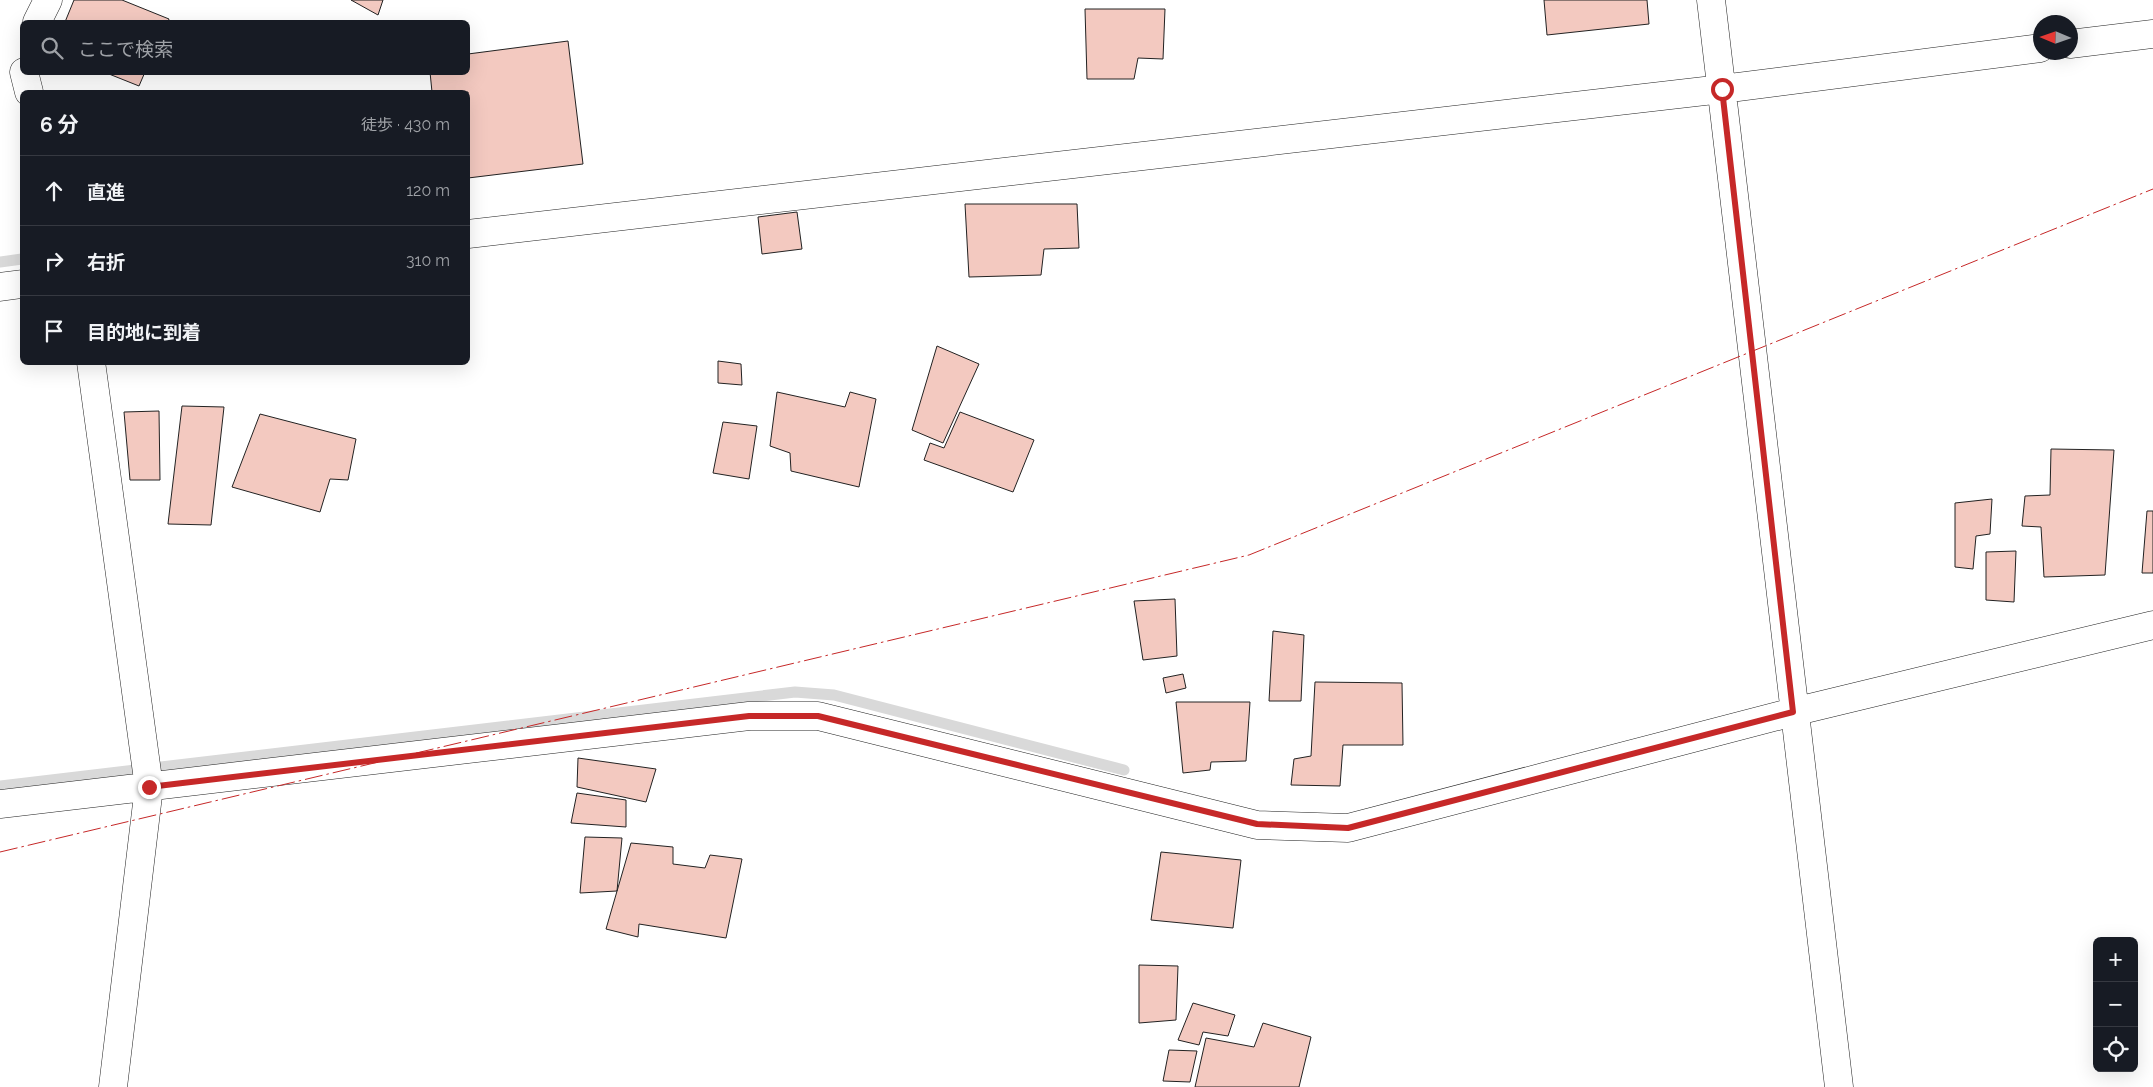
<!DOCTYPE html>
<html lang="ja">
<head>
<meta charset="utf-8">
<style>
	:root { --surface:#171b24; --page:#242831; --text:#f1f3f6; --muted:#9ea1a6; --line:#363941 }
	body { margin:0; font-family:Raleway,"Noto Sans JP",sans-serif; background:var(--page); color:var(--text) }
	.controls { position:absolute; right:15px; bottom:15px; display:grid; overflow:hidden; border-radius:8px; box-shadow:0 5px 20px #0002 }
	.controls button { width:45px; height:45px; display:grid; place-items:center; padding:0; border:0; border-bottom:1px solid var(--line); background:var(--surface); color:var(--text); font:25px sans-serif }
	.compass { position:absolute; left:2033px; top:15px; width:45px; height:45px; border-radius:50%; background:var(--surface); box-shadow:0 5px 20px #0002; rotate:272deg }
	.stop { position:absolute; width:15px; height:15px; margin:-11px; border:4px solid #c62828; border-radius:50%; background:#fff }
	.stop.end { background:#c62828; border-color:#fff; box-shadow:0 1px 5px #0008 }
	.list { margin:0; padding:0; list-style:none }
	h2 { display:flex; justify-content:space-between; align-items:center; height:65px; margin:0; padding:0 20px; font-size:21px }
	h2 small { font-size:16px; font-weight:400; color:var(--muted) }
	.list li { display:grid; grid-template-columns:32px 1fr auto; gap:15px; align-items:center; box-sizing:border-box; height:70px; padding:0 20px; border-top:1px solid var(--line) }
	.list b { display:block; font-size:19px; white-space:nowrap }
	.list em { font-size:16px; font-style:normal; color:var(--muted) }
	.icon { flex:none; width:28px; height:28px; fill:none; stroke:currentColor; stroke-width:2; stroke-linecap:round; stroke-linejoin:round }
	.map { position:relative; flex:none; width:2153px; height:1087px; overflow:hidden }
	.search { position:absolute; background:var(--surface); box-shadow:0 5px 20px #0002; left:20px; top:20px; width:450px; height:55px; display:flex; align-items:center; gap:12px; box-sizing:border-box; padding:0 18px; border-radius:8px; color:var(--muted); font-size:19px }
	.panel { position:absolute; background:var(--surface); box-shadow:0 5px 20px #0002; left:20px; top:90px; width:450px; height:275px; border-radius:8px }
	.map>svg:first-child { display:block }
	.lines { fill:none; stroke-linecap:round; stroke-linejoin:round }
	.stream { stroke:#d9d9d9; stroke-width:11 }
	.building { fill:#f3c9c0; stroke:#222 }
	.street-casing { stroke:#222; stroke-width:29 }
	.street { stroke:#fff; stroke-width:28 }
	.power { stroke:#c62828; stroke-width:1; stroke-dasharray:18 4 2.5 4; stroke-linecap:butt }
	.route { stroke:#c62828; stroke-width:6 }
</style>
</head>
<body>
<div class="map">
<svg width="2153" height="1087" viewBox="0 0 2153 1087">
	<rect width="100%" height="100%" fill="#fff"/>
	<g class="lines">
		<!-- stream -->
		<path class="stream" d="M0,262L22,259
			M0,786L795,692L834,695L1124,770"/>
	</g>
	<!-- building -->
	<path class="building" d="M74,0H122L169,19L168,22H65Z
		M351,0H383L378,15Z
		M1544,0H1647L1649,24L1547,35Z
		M1085,9H1165L1163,59L1138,58L1134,79H1087Z
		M568,41L583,164L468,178V92H432L430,72H468V54Z
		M104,72H145L139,86Z
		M965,204H1077L1079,248L1044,249L1041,275L969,277Z
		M797,212L802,249L762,254L758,217Z
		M937,346L979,364L943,443L912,430Z
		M718,361L741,364L742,385L718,383Z
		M777,392L845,407L850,392L876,399L859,487L791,471L790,453L770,446Z
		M182,406L224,407L211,525L168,524Z
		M159,411L160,480H130L124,412Z
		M960,412L1034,440L1013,492L924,460L930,443L944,448Z
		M260,414L356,439L348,480L330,479L320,512L232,487Z
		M723,422L757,426L749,479L713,473Z
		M2051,449L2114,450L2105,575L2044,577L2041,527L2022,526L2025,496L2050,495Z
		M1992,499L1990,534L1976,536L1973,569L1955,567V503Z
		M2147,511H2153V573H2142Z
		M2016,551L2014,602L1986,600V552Z
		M1175,599L1177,656L1143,660L1134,601Z
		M1273,631L1304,635L1301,701H1269Z
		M1183,674L1186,688L1166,693L1163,678Z
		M1315,682L1402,683L1403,745H1343L1340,786L1291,785L1294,759L1311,756Z
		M1176,702H1250L1246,761L1211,762L1210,770L1183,773Z
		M578,758L656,769L646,802L577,787Z
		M577,793L626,800V827L571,823Z
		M585,837L622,838L617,891L580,893Z
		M631,843L673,847V864L705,868L710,855L742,859L726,938L639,924L638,937L606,929Z
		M1161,852L1241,860L1233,928L1151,920Z
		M1139,965L1178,966L1176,1020L1139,1023Z
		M1193,1003L1235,1015L1228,1036L1203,1032L1199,1045L1178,1040Z
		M1263,1023L1311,1037L1299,1087H1195L1206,1038L1254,1047Z
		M1169,1050L1197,1051L1190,1082L1163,1081Z"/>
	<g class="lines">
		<defs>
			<path id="street" d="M1711,0L1839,1087
				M37,22L48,0
				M2070,44L2153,34
				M24,72L29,92
				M468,234L1722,89L2040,48
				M0,287L22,284
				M91,362L149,787L113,1087
				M0,804L749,716H818L1257,825L1348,828L1793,712L2153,625"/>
		</defs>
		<!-- street casing -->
		<use href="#street" class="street-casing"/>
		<!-- street -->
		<use href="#street" class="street"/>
		<!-- power -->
		<path class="power" d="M0,852L1249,555L2153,189"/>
	</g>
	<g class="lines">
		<!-- route -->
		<path class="route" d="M149,787L749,716H818L1257,824L1348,828L1793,712L1722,89"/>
	</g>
</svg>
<div class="controls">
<button>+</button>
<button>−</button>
<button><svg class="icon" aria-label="locate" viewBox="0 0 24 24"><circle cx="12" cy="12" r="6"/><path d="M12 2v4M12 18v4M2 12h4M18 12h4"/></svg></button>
</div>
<svg class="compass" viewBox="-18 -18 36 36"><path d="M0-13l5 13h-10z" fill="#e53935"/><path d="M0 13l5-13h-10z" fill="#9ea1a6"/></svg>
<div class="stop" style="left:1722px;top:89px"></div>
<div class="stop end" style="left:149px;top:787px"></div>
<div class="search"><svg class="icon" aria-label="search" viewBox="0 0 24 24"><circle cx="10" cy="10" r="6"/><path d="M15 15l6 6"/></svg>ここで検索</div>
<section class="panel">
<h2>6 分<small>徒歩 · 430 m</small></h2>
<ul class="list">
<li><svg class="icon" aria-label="ahead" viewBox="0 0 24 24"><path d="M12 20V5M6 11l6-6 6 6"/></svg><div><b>直進</b></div><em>120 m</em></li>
<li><svg class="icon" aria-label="right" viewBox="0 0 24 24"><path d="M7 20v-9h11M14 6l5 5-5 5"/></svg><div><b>右折</b></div><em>310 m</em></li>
<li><svg class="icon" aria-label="arrive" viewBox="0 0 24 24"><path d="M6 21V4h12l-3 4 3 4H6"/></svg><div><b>目的地に到着</b></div></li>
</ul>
</section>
</div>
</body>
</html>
